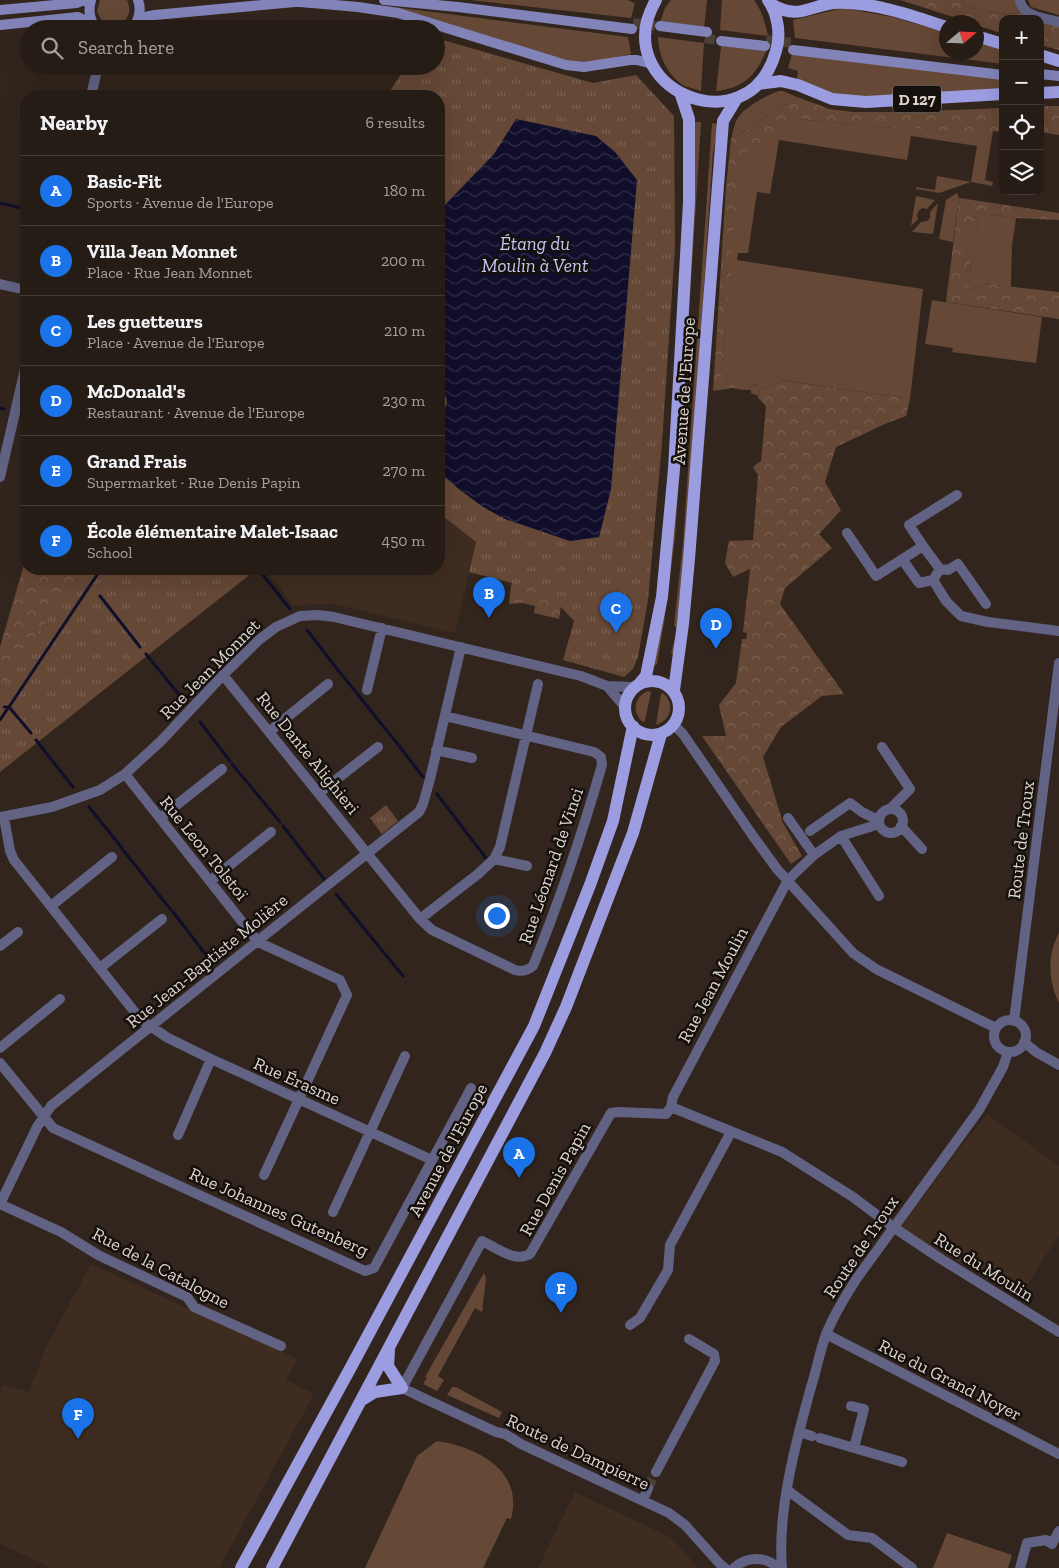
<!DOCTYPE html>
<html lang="en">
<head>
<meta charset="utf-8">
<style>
	:root { --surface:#261c16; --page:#2e251f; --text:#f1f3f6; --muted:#a4a1a1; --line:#423a35; --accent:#1a73e8 }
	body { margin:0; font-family:"Zilla Slab",serif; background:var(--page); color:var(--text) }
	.controls { position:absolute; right:15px; top:15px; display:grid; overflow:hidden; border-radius:10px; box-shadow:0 5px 20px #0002 }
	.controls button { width:45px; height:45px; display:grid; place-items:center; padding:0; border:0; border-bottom:1px solid var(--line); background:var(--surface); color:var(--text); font:25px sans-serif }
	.compass { position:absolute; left:939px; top:15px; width:45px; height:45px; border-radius:50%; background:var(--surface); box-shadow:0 5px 20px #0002; rotate:71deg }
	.you { position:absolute; left:496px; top:915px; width:18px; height:18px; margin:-12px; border:4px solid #fff; border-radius:50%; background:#1a73e8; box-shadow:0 0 0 8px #1a73e833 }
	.badge { display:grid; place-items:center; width:32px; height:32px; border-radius:50%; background:var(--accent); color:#fff; font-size:16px; font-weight:700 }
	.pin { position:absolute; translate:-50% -41px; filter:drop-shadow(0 1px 2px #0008) }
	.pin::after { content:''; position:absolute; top:26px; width:18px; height:15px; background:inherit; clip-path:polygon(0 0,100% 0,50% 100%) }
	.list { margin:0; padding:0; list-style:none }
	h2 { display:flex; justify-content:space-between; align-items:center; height:65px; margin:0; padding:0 20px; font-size:21px }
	h2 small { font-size:16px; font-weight:400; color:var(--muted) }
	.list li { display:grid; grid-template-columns:32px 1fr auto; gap:15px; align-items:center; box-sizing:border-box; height:70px; padding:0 20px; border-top:1px solid var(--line) }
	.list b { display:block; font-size:19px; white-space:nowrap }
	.list p { margin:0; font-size:16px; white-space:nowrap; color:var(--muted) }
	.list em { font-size:16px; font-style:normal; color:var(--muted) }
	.icon { flex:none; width:28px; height:28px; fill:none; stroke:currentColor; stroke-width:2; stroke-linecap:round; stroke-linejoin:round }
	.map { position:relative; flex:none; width:1059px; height:1568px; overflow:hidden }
	.search { position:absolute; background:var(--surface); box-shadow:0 5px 20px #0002; left:20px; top:20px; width:425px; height:55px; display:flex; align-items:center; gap:12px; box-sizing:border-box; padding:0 18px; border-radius:28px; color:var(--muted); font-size:19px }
	.panel { position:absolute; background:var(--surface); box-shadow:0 5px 20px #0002; left:20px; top:90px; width:425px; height:485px; border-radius:20px }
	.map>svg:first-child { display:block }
	.built { fill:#3f2c20 }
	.green { fill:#654836 }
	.forest { fill:url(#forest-crowns) }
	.park { fill:url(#park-tufts) }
	.water { fill:url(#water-waves) }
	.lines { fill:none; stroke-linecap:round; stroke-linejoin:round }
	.stream { stroke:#100e2a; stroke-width:3 }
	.minor-tunnel { stroke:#4c3f38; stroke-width:10; stroke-dasharray:10 5; stroke-linecap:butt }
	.secondary-tunnel { stroke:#4c3f38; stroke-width:10; stroke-dasharray:10 5; stroke-linecap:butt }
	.minor { stroke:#626384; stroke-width:10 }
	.tertiary { stroke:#626384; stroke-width:10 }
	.secondary { stroke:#8284b9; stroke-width:10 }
	.primary { stroke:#9c9de1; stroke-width:12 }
	.labels { text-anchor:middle; stroke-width:5; stroke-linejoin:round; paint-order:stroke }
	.shield { fill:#15100c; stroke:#a19994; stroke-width:1 }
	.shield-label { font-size:16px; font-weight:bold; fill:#ddd4cf }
	.street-label { font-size:18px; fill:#ddd4cf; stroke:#15100c }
	.water-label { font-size:19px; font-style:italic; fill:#c3c6f7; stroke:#15100c }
</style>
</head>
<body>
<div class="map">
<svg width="1059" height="1568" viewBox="0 0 1059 1568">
	<defs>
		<pattern id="forest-crowns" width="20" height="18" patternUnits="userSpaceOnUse" patternTransform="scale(1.25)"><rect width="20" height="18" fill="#654836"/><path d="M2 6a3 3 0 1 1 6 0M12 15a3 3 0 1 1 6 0" fill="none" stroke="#7b6252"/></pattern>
		<pattern id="park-tufts" width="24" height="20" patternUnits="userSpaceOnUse" patternTransform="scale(1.25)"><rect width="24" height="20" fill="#654836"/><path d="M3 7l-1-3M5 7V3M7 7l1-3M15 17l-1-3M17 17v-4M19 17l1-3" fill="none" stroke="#7b6252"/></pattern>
		<pattern id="water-waves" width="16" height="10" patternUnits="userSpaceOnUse" patternTransform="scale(1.25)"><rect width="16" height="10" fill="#100e2a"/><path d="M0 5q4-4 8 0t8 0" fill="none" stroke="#323048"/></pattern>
	</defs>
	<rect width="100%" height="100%" fill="#32251d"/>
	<!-- built -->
	<path class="built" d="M439,513L476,542L455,633L334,604L293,605L266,569H439Z
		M987,1114L1059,1166V1235L1019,1297L900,1228L956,1153Z
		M91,1264L298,1359L286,1380L314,1394L219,1568H52L0,1544V1397L3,1385L29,1392L47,1345Z
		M575,1492L672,1538L698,1568H538Z"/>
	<!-- green -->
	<path class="green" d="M100,0H127C138,24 105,37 97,11Z
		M470,0H627L635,3L631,18Z
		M671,0H707L704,29L660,22L665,8Z
		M722,0H754C762,11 765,22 768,36L720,30Z
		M964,0H1016L1023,11L1006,14L965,7L963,6Z
		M1028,0H1059V15L1031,7Z
		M386,6L628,37L631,54L588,63L571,62L427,17Z
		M843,8L893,17L946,33V52H976L977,42L1003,50V64L795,38L793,20Z
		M658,37L704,43L701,91C696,89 690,88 685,86C668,77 658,55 658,37Z
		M721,46L766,51C756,76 743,88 716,91Z
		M792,54L1003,79V92L869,99L827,94L797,80L798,71L788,68Z
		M779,91H783L797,97L731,139C733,132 734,125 737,119C742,109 768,94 779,91Z
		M799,119L879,127L993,131L985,180L993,182L992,186L971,182L939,193L916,189V187L935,190L937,176L971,182L977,146L911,136L907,160L779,140L770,194L757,192L748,253H738L737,260L923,289L910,399L781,380L778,383L760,389L758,396L751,393V390H745L757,384L721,377L740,156Z
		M694,122H701L675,538L664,623L657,664L652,667L663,605Z
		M712,123L719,124L713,153L687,534L675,656L671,653L677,630L674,625L683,543Z
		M957,193L959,198L953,242L939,239L946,200Z
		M916,196L935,200L927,209L923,208L919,210L917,215L918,219L911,226Z
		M938,203L933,234L912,232L921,222L927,221L930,218V212Z
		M974,212L1016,218L1012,246L1011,287L986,284L969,290L971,261L963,238L979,229Z
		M932,300L1042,317L1036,363L952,352L953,348L925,344Z
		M648,691L651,692L645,721L643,722C631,712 634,697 648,691Z
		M663,693C676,704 670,721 656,725L661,694Z
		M1059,933V1003C1048,980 1047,955 1059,933Z
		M484,1273L486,1278L482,1312L475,1308L438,1376L444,1380L437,1391L423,1384L427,1378L425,1377Z
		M452,1387H456L502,1412L499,1418L447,1395Z
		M437,1441C478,1447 524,1471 511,1519L507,1518L483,1568H365L417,1456Z
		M947,1533L1012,1555L1008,1568H933Z"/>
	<!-- forest -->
	<path class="forest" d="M900,0H964L963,6L965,7L1006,14L1025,11L1059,25V50L1040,45V19H1003V34L977,25L976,22H969Z
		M797,97L830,109L853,112H903L1003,108V131L987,132L879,127L799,119L741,156L721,377L758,383L745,390L732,388L713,391L726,188L731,139Z
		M1040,106H1059V135L1040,132Z
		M959,198L1059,213V220L1016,218L974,212L979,229L963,238L971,261L969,290L986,284L1059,292V319L946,302Z
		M780,380L910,399L906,416L887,423L836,447L825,482L841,510L819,534L832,548L785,588L780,604L844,694L822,696L781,727L763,757L783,823L802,856L791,864L702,736H726L719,705L736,683L742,639H746L747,633L743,632L750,569L733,577L725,563L729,541L753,540L758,475L753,467L761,461L766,406L758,398L760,389L778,383Z
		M26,558V569H82L0,720V647Z
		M512,579L534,584L562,599L559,619L534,613L535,606L522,603L509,604Z"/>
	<!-- park -->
	<path class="park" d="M436,38L593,83L636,75L674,116L675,247L662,443L648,600L638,657L633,669L624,677L563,660L574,621L547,592L469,572L476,542L439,513V96H387L406,66H436Z
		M81,569H257L0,772V690Z
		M386,805L398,821L382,834L370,818Z"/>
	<!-- water -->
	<path class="water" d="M516,119L596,136L615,152L637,180L611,489L599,537L570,541L505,519L483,507L460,490L439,472C439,459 436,432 439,421C441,408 453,406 443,392L439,391V211L494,154Z"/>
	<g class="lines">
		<!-- stream -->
		<path class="stream" d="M0,203L26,209
			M0,408L4,409
			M259,570L290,609
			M100,596L140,647
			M307,630L341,674
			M146,654L185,702
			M343,676L391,736
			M4,707H9L101,569
			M9,707L31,733
			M0,720L8,708
			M200,722L230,761
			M393,738L423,777
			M36,740L73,787
			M232,764L280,822
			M437,794L486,858
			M89,807L122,848
			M283,826L324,879
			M123,850L171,910
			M336,894L403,976
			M173,912L213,964"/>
		<!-- minor-tunnel -->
		<path class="minor-tunnel" d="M648,1488L656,1472"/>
		<!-- secondary-tunnel -->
		<path class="secondary-tunnel" d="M633,23L655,26
			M705,38L721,41
			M766,40L794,43"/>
		<!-- minor -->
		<path class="minor" d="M1020,0C1022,17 1045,18 1059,22
			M0,284L26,290
			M847,533L876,576L923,546L940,569L933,580L919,583L902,559
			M923,546L909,525L957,495
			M940,569L948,570L958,564L986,604
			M933,580L946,601L961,616L988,622L1059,631
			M223,675L420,919L432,930L515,970C522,972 527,971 533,966C560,900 582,834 602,765L601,757L594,752L445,716
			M607,686L625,707
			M367,690L382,628
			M270,731L328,684
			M882,747L910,789L890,809
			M436,750L472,758
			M125,774L258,942L340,980L347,995L264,1175
			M319,793L378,747
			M879 821a12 12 0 1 1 24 0a12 12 0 1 1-24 0Z
			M0,817L52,807L100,790L125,774L161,741L223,675L259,640L276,627L300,616L318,615L334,617L581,676L607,686L634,687
			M4,817L10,851L14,860L141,1020L168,1038L211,1059L432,1160
			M160,818L222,769
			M788,818L814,855
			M901,826L922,849
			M810,831L850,803L862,812L878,820
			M841,836L879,896
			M494,859L527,866
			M210,881L271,832
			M51,906L112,857
			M420,919L478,874L494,859L500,847L538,684
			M0,946L18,932
			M100,968L162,919
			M0,1048L60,999
			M0,1063L53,1128L365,1271L374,1268L471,1088
			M671,1107L782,1152L853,1197L893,1227L941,1259L1059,1332
			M178,1135L211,1059
			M0,1204L37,1127L51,1106L419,812L423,804L430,779L461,647
			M0,1204L61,1232L98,1255L187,1297L194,1307L281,1346
			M333,1212L405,1056
			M630,1325L640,1318L668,1270L670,1245L731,1132
			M826,1334L1059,1454
			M851,1406L864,1409L854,1448
			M799,1432L812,1436
			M820,1438L902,1462
			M656,1472L715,1361L714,1354L689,1339
			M787,1490L848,1535L872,1538L912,1568
			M643,1500L648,1488
			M725,1568L719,1563L685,1525L669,1513L521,1444L505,1434L496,1432L402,1388L482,1241C497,1248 515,1263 530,1254L611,1113L618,1112L666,1114L671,1107L673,1097L788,880L814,855L841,836L879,824
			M1020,1568L1027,1543L1046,1540L1052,1544L1059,1531"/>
		<!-- tertiary -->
		<path class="tertiary" d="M91,96L98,66
			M0,477L26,365
			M674,725L683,734L753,836L777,869L853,953L876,969L996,1028
			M994 1036a16 16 0 1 1 32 0a16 16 0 1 1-32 0Z
			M1014,1021L1059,663
			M1024,1042L1036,1052L1059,1065
			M734,1568C747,1556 766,1556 778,1568
			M782,1568C777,1511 796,1442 811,1387C817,1369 820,1349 827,1332C835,1313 846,1295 857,1278L979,1110L1003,1067L1008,1052"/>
		<!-- secondary -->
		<path class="secondary" d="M91,0C88,10 89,17 94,25
			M384,0L458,7L632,29
			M300,2L358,7L398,13L566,65L584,67L630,60H637L652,64
			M0,10L77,3L84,0
			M137,23L145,17L155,15L306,1
			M0,25L78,17L93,24
			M660,26L707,32
			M132,29C139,20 142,11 138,0
			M721,41L765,46
			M793,50L1003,75
			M1040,74L1059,76"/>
		<!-- primary -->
		<path class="primary" d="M656,0C605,88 749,150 776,51C781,35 778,14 768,0
			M771,4C798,20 807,7 833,3C867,0 914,16 946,27
			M976,36L1003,44
			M1040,55L1059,61
			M758,84L781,81L798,85L832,99L866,102L1003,94
			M1040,93L1059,92
			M625 708a27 27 0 1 1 54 0a27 27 0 1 1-54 0Z
			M640,683L646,676L662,597L674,469L689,202V119L681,95
			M674,690L683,624L689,559L723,121L737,98
			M362,1400L375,1392L402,1388L388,1366L389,1351
			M241,1568L351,1367L534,1026L590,885L613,821L633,726
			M272,1568L545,1053L566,1007L633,833L661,734"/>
	</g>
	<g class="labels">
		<!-- shield labels -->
		<rect class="shield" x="893" y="85.5" width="48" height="27" rx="4"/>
		<g class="shield-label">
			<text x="917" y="105">D 127</text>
		</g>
		<!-- street labels -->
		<g class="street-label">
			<text transform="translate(684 391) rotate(-86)" y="6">Avenue de l'Europe</text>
			<text transform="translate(210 669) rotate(-45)" y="6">Rue Jean Monnet</text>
			<text transform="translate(308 753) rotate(51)" y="6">Rue Dante Alighieri</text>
			<text transform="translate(1021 840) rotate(-83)" y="6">Route de Troux</text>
			<text transform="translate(204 848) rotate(51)" y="6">Rue Leon Tolstoï</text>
			<text transform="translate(551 866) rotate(-71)" y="6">Rue Léonard de Vinci</text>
			<text transform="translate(207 961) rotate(-39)" y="6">Rue Jean-Baptiste Molière</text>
			<text transform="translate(713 985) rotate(-62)" y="6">Rue Jean Moulin</text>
			<text transform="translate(297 1081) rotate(24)" y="6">Rue Érasme</text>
			<text transform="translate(448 1150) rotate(-62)" y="6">Avenue de l'Europe</text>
			<text transform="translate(555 1179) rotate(-61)" y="6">Rue Denis Papin</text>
			<text transform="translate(279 1212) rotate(24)" y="6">Rue Johannes Gutenberg</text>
			<text transform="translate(861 1247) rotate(-56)" y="6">Route de Troux</text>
			<text transform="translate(984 1267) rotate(32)" y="6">Rue du Moulin</text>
			<text transform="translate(161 1268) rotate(28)" y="6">Rue de la Catalogne</text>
			<text transform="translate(950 1380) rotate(27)" y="6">Rue du Grand Noyer</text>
			<text transform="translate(578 1452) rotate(25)" y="6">Route de Dampierre</text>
		</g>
		<!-- water labels -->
		<g class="water-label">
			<text x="535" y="250">Étang du<tspan x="535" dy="22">Moulin à Vent</tspan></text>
		</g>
	</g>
</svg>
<div class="controls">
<button>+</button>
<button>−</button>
<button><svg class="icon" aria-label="locate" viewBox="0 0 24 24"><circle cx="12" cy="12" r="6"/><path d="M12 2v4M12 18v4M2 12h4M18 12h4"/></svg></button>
<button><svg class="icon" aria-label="layers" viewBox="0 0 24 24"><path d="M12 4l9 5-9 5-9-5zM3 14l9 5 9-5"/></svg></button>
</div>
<svg class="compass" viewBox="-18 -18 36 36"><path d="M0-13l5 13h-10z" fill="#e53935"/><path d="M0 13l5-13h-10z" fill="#a4a1a1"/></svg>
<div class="you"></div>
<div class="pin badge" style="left:519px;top:1178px">A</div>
<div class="pin badge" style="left:489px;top:618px">B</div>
<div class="pin badge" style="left:616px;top:633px">C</div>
<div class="pin badge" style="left:716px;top:649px">D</div>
<div class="pin badge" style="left:561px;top:1313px">E</div>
<div class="pin badge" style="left:78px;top:1439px">F</div>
<div class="search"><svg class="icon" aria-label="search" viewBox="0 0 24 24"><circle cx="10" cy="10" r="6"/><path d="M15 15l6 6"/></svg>Search here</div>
<section class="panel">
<h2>Nearby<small>6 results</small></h2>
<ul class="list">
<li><span class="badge">A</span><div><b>Basic-Fit</b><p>Sports · Avenue de l'Europe</p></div><em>180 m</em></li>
<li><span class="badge">B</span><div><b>Villa Jean Monnet</b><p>Place · Rue Jean Monnet</p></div><em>200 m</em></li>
<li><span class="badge">C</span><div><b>Les guetteurs</b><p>Place · Avenue de l'Europe</p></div><em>210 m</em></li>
<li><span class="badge">D</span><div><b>McDonald's</b><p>Restaurant · Avenue de l'Europe</p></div><em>230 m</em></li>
<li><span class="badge">E</span><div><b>Grand Frais</b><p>Supermarket · Rue Denis Papin</p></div><em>270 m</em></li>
<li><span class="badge">F</span><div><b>École élémentaire Malet-Isaac</b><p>School</p></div><em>450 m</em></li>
</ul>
</section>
</div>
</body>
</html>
